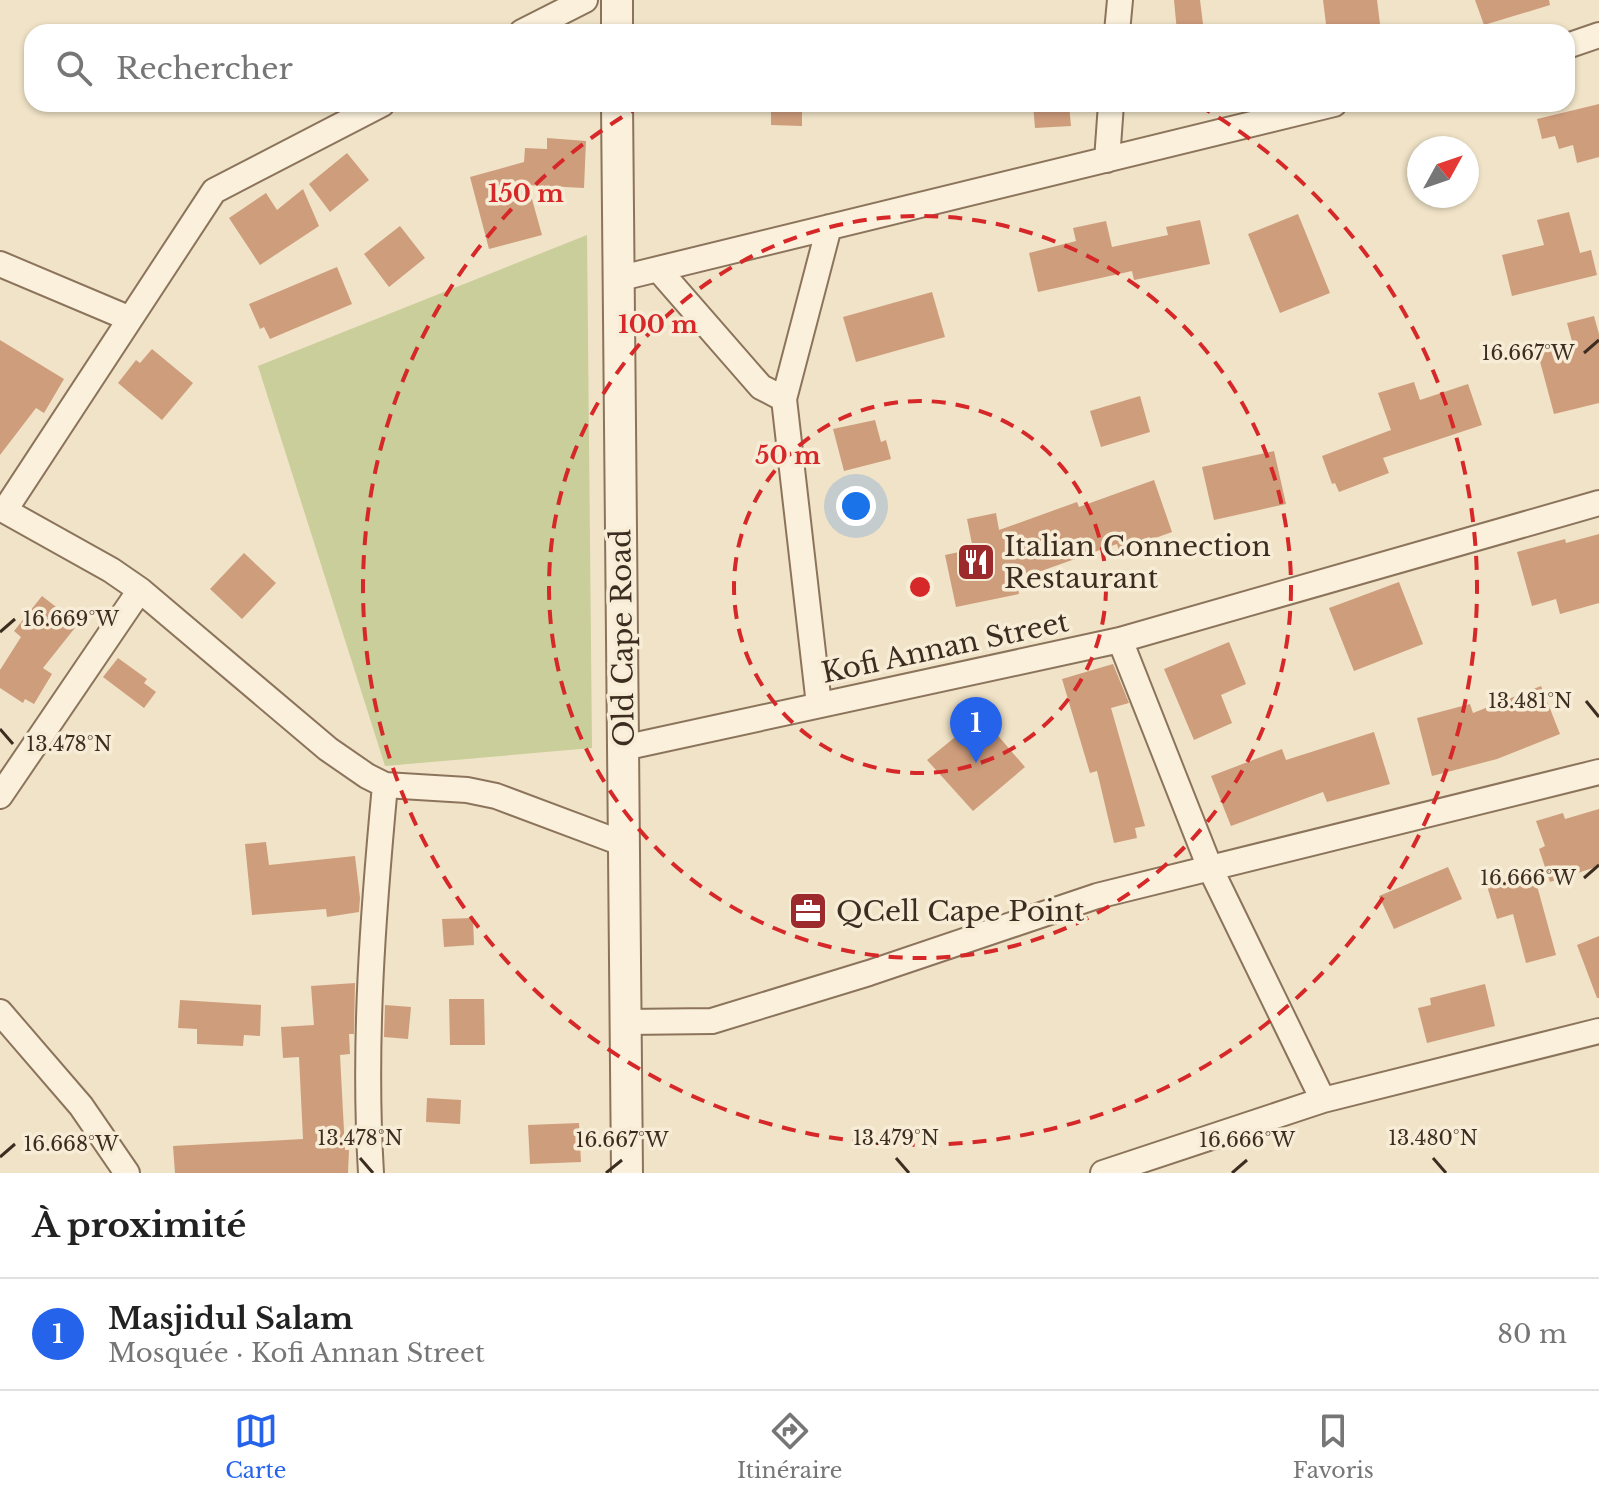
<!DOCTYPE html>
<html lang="fr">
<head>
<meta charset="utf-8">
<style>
	:root { --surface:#fff; --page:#f6f6f6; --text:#222; --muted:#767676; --line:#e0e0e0; --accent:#2563eb }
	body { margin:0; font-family:"Libre Baskerville",serif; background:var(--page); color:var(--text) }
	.compass { position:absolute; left:1407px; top:136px; width:72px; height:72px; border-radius:50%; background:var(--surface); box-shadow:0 2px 6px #0004; rotate:50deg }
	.you { position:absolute; left:856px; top:506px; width:28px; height:28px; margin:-20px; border:6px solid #fff; border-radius:50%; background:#1a73e8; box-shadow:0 0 0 12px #1a73e833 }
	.badge { display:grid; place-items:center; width:52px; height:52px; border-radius:50%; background:var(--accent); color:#fff; font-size:26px; font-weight:700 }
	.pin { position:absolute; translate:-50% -66px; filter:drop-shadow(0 2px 4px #0008) }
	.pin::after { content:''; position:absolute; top:42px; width:28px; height:24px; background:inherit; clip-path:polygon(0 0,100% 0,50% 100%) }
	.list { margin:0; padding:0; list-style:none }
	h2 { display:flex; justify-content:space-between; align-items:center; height:104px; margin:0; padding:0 32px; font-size:34px }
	h2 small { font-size:26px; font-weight:400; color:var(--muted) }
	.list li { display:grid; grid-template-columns:52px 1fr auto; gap:24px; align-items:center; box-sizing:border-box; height:112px; padding:0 32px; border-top:2px solid var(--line) }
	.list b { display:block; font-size:30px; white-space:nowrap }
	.list p { margin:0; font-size:26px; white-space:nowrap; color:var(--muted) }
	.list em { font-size:26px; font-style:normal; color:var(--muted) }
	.icon { flex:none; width:44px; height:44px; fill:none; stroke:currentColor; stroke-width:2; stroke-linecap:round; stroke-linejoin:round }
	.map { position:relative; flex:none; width:1599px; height:1173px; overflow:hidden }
	.search { position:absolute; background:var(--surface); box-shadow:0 2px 6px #0004; left:24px; right:24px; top:24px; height:88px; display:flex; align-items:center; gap:20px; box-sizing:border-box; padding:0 28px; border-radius:24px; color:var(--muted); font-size:30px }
	.sheet { height:216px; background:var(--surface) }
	nav { display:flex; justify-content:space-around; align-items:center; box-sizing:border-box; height:112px; border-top:2px solid var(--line); background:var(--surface); font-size:22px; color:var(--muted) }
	nav a { display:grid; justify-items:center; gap:4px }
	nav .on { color:var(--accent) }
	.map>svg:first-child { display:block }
	.green { fill:#c9ce9a }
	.building { fill:#ce9d7c }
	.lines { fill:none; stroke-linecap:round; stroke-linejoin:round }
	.minor-casing { stroke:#8c745c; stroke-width:28 }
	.tertiary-casing { stroke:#8c745c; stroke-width:34 }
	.minor { stroke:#faf0db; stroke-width:24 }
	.tertiary { stroke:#faf0db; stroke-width:30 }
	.ticks { fill:none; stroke:#3c2d20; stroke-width:3 }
	.ring { fill:none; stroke:#d62828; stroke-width:4; stroke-dasharray:14 10 }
	.labels { text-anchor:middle; stroke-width:7; stroke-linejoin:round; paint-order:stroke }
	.poi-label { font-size:28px; fill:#3c2d20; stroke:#f7edd7; text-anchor:start }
	.street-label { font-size:28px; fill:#3c2d20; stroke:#f7edd7 }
	.ticks-label { font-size:20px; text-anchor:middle; fill:#3c2d20; stroke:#f7edd7; stroke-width:7; stroke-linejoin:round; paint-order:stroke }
	.centre { fill:#d62828; stroke:#f7edd7; stroke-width:4 }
	.ring-label { font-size:24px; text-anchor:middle; font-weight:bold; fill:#d62828; stroke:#f7edd7; stroke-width:7; stroke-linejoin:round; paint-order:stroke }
</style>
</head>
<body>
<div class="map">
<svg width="1599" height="1173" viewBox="0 0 1599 1173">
	<rect width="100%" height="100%" fill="#f0e3c7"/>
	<!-- green -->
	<path class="green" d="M587,235L592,748L385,766L258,366Z"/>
	<!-- building -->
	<path class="building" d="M1174,0H1200L1204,32H1177Z
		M1323,0H1377L1381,32H1327Z
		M1475,0H1549L1550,5L1484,25Z
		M771,104H802V126L771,125Z
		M1033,104H1069L1071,126L1035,128Z
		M1599,104V157L1577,163L1573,145L1559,149L1555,136L1542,139L1537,119Z
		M547,138L586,141L584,188L528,185L542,235L489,249L470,177L524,162L525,148L547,149Z
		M347,153L369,180L330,212L309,184Z
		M303,189L319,226L260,265L229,218L266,193L277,210Z
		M1569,212L1580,253L1591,250L1597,275L1512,296L1502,255L1544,245L1537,220Z
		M1298,214L1330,293L1280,313L1248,234Z
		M1200,220L1210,264L1134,280L1132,271L1038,292L1029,253L1076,241L1073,228L1106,221L1112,247L1168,235L1166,227Z
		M400,226L425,258L389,287L364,254Z
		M337,267L352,304L270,339L264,327L260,329L249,304Z
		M932,292L945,337L856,362L843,317Z
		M1594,316L1599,334V403L1554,414L1538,354L1573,345L1567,323Z
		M0,340L64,379L44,413L36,408L0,455Z
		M152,349L193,383L162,420L118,383L136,360L140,363Z
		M1414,382L1420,400L1468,384L1482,425L1383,458L1389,473L1339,492L1335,483L1332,484L1322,456L1391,430L1378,393Z
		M1140,396L1150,432L1101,447L1090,411Z
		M875,420L881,442L886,440L891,459L844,471L833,429Z
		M1274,451L1286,504L1214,520L1202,467Z
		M1154,480L1172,532L1119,551L1117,544L1016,580L1019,594L956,607L945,555L973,549L967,519L996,513L999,530L1077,502L1079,507Z
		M1599,534V603L1560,614L1556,599L1532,606L1517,552L1565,539L1566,543Z
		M244,553L276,583L242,619L210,589Z
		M1399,582L1423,644L1354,671L1329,608Z
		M42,596L78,624L43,668L52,674L34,704L25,699L23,703L0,688V670L21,637L14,631Z
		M1229,642L1246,684L1221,695L1232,723L1194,740L1164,669Z
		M118,658L147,679L144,683L156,692L144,708L103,677Z
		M1113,664L1129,703L1111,708L1145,826L1135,828L1137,838L1114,843L1097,771L1090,773L1062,679Z
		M1541,686L1560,734L1497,759L1432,776L1417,718L1470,704L1473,713Z
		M981,716L1025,767L973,811L927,760Z
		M1374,732L1390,784L1327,802L1323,792L1231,826L1211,776L1282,749L1286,760Z
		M1599,809V866L1550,882L1539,849L1545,846L1536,821L1563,813L1565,819Z
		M266,842L269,865L355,856L360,898L359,912L327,917L326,909L252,915L245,844Z
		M1448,867L1462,899L1394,929L1379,896Z
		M1533,871L1556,955L1526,963L1513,914L1497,919L1487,886Z
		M473,918L474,945L444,947L442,919Z
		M1599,936V998H1597L1577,945Z
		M355,983L354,1034H349L350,1054L340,1055L345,1150H349L348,1173H175L173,1146L303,1139L299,1057L283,1058L281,1027L314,1025L311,986Z
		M1485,984L1495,1026L1427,1043L1418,1008L1431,1005L1430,998Z
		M449,999H484L485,1045H450Z
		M180,1000L261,1005L260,1036L244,1035L243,1046L197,1044V1029L178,1028Z
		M385,1005L411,1007L408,1039L384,1037Z
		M427,1098L461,1100L460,1124L426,1122Z
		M579,1123L581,1162L530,1164L528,1125Z"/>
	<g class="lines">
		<defs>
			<path id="minor" d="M522,32L585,0
				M1117,32L1120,0
				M1567,46L1599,35
				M1107,160L1111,104
				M0,264L128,318
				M658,269L761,387L784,399L819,705
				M617,279L1334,104
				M784,399L829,227
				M0,508L111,570L140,590L328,749L367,776L385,785L467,790L496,796L624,844
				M5,510L214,191L382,104
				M1120,640L1210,868L1323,1100
				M623,748L1120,640L1599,503
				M0,796L140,590
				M0,1012L81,1106L127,1173
				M626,1022L712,1021L869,973L1097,896L1599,772
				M371,1173C363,1043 373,914 385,785
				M1103,1173L1323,1100L1599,1031"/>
			<path id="tertiary" d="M617,0V32
				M617,104L627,1173"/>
		</defs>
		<!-- minor casing -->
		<use href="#minor" class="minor-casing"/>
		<!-- tertiary casing -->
		<use href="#tertiary" class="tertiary-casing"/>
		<!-- minor -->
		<use href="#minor" class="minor"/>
		<!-- tertiary -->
		<use href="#tertiary" class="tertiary"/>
	</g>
	<!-- ticks -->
	<path class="ticks" d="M1584,353L1599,340M0,632L15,619M1586,701L1599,717M0,729L13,744M1584,878L1599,865M0,1157L15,1144M360,1158L373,1173M896,1158L909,1173M1433,1158L1446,1173M606,1173L622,1160M1232,1173L1247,1160"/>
	<!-- distance rings -->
	<g class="ring">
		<circle cx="920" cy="587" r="186"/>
		<circle cx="920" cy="587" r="371"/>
		<path d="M876 32A557 557 0 0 1 964 32M1198 105A557 557 0 1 1 642 105"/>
	</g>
	<!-- icons -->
	<defs>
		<symbol id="restaurant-square" viewBox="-11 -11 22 22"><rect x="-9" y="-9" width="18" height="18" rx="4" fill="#9c2a2d" stroke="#f7edd7"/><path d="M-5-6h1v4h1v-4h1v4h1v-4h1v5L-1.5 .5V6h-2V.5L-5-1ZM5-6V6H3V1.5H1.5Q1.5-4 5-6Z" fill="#fff"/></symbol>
		<symbol id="office-square" viewBox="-11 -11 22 22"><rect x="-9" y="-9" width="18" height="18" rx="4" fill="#9c2a2d" stroke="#f7edd7"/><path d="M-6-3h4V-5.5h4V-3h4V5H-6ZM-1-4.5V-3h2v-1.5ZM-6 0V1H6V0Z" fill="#fff"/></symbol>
	</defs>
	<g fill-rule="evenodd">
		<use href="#restaurant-square" x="954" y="540" width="44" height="44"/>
		<use href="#office-square" x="786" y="889" width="44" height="44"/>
	</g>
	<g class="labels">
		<!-- poi labels -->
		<g class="poi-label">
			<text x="1004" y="556">Italian Connection<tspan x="1004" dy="32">Restaurant</tspan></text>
			<text x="836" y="921">QCell Cape Point</text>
		</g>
		<!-- street labels -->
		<g class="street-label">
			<text transform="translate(622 638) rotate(-91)" y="10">Old Cape Road</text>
			<text transform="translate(945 647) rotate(-12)" y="10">Kofi Annan Street</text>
		</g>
	</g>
	<g class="ticks-label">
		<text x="1528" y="360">16.667°W</text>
		<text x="71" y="626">16.669°W</text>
		<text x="1530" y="708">13.481°N</text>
		<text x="69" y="751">13.478°N</text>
		<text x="1528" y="885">16.666°W</text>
		<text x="360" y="1145">13.478°N</text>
		<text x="896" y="1145">13.479°N</text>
		<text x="1433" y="1145">13.480°N</text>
		<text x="622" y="1147">16.667°W</text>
		<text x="1247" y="1147">16.666°W</text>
		<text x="71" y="1151">16.668°W</text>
	</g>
	<circle cx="920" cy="587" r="12" class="centre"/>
	<g class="ring-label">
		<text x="526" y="202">150 m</text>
		<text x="658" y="333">100 m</text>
		<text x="788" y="464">50 m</text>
	</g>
</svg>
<svg class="compass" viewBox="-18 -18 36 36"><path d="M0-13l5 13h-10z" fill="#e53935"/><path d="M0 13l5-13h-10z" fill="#767676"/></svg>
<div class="you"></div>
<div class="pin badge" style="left:976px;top:763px">1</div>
<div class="search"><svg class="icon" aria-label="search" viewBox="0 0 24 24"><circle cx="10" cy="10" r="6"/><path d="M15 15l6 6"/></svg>Rechercher</div>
</div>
<section class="sheet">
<h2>À proximité<small></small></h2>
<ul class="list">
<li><span class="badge">1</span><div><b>Masjidul Salam</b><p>Mosquée · Kofi Annan Street</p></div><em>80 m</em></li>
</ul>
</section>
<nav>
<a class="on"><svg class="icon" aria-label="map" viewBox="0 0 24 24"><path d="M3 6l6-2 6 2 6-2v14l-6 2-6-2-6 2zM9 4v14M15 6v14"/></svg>Carte</a>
<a><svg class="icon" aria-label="directions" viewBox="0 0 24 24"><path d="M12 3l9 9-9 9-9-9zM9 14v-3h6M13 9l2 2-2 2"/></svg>Itinéraire</a>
<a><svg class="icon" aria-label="saved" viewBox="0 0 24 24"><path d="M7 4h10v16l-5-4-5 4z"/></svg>Favoris</a>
</nav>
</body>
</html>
